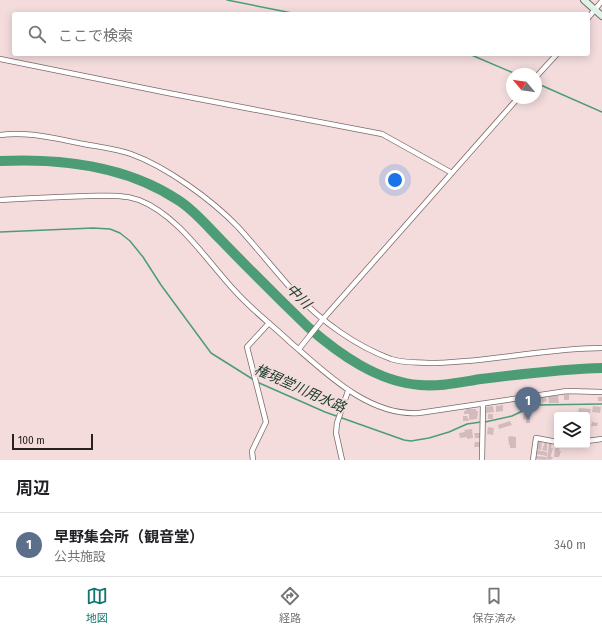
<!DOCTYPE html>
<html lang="ja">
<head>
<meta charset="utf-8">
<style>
	:root { --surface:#fff; --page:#f2f2f2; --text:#202124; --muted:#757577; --line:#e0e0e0; --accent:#0f766e }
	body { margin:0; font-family:"Fira Sans Condensed","Noto Sans JP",sans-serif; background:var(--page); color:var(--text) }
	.controls { position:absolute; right:12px; bottom:12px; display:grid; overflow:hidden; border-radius:4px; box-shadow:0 2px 10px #0003 }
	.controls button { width:36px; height:36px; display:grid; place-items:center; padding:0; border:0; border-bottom:1px solid var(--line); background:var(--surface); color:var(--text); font:20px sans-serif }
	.compass { position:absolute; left:506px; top:68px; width:36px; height:36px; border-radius:50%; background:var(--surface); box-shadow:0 2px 10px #0003; rotate:299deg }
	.scale { position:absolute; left:12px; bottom:10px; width:81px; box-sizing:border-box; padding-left:4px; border:2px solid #292021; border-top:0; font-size:11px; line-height:14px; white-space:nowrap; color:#292021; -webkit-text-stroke:3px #f4dcdd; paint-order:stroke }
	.you { position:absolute; left:395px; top:180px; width:14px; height:14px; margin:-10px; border:3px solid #fff; border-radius:50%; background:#1a73e8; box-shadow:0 0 0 6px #1a73e833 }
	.badge { display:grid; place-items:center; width:26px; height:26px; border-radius:50%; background:var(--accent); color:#fff; font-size:13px; font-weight:700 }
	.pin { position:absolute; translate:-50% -33px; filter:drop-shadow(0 1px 2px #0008) }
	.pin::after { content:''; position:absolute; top:21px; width:14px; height:12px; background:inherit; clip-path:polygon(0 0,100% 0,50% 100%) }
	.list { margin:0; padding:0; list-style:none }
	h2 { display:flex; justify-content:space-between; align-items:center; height:52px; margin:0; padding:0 16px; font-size:17px }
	h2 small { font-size:13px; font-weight:400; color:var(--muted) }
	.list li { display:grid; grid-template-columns:26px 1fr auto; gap:12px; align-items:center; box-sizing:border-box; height:64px; padding:0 16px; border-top:1px solid var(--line) }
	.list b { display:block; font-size:15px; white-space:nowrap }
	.list p { margin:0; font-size:13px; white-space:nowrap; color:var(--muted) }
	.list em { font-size:13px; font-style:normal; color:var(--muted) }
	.icon { flex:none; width:22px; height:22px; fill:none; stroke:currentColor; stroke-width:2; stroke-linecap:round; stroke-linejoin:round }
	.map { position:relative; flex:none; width:602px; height:460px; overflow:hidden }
	.search { position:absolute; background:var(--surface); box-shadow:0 2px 10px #0003; left:12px; right:12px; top:12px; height:44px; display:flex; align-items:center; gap:10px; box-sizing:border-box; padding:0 14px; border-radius:4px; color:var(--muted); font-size:15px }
	.sheet { height:116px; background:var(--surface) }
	nav { display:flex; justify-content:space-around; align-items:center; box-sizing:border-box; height:56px; border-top:1px solid var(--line); background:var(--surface); font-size:11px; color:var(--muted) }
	nav a { display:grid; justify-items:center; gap:2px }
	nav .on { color:var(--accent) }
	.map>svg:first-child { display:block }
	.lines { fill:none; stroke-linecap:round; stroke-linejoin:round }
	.stream { stroke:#4c9d76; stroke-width:1.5 }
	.river { stroke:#4c9d76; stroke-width:10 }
	.building { fill:#d3bbbd }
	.street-casing { stroke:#7d6869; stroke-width:6 }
	.secondary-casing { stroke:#7d6869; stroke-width:8 }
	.street { stroke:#fff; stroke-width:4.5 }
	.secondary { stroke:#dcf4e8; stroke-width:6 }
	.labels { text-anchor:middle; stroke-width:4; stroke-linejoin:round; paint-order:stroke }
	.water-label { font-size:14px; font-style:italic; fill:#173b29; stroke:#f4dcdd }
</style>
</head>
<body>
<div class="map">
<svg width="602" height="460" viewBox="0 0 602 460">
	<rect width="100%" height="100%" fill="#f4dcdd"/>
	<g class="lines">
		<!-- stream -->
		<path class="stream" d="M227,0L297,14
			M469,54L516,74
			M536,83L602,112
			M0,232L93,228L110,229L120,233L130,241L143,257L161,285L211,353L254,380
			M257,382L325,412L404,440L411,441L429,438L449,432L467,424L481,422
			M485,422L512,416L535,405L602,404"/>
		<!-- river -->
		<path class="river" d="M0,161C60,158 127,166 178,200C194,210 207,226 220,239C249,269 278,298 308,327C339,354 378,382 420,385C440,387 461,382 481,379C521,374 561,369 602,368"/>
	</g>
	<!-- building -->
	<path class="building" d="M569,394V400H564V395Z
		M546,396L547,401L542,403L541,397Z
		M548,396H558L559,403H549Z
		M598,397H602V401H598Z
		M533,399V401L536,400V403L522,406L521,401Z
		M503,405V411L496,412V406Z
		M493,406L494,412L486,413V407Z
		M593,406L601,407L600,413L592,412Z
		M579,408L591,409L588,421L587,415H582V413L578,412Z
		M466,409H476V411H478L477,419L469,420V414H464V411H466Z
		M524,413L530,414V423H526V420L523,419Z
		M488,414H493V419H488Z
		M463,416H467L469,421H463Z
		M510,421L512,425L499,429L498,425Z
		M592,422L598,423L597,426H591Z
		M488,427L494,428L493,435L487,434Z
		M472,429L473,438L467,439V437L460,438L459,433L465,432L464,430Z
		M474,433H481V438H475Z
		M511,436L516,437V448H510V445H509L508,437Z
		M475,442H481L480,447H474Z
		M538,442H542L541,450L537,449Z
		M545,442H547V451L542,450Z
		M549,443H552L551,448H553L551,455V457H553L552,459L547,460Z
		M555,446L560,447L559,451H561L559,457H554Z
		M537,450L547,452V456L536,454Z
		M536,456L547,457L546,460L535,459Z"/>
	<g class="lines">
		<defs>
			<path id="street" d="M588,18L602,1
				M0,59L168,93L382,134L452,173
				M536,77L557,54
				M0,135C28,131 57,139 84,144C100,147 117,149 131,154C167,167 212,200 238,227C258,249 276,272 296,294C322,322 356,346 391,359C403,363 416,362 429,363C487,363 544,348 602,348
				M0,200C29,198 58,197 88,196C105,196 122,194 139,200C178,215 207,261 235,291C251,309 272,325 290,342C326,373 368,416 419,413L567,391L602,392
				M299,349L323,319L518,98
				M587,441L602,439
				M253,460L252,451L266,422L247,347L269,323
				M342,460L336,433L337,423L348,391
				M482,460L483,404
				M533,460L536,438L557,442"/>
			<path id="secondary" d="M584,0L602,16"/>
		</defs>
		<!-- street casing -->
		<use href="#street" class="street-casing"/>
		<!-- secondary casing -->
		<use href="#secondary" class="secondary-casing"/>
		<!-- street -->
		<use href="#street" class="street"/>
		<!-- secondary -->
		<use href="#secondary" class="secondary"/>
	</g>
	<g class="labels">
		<!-- water labels -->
		<g class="water-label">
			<text transform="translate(299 296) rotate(45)" y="5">中川</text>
			<text transform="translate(300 388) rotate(24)" y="5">権現堂川用水路</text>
		</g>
	</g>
</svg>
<div class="controls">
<button><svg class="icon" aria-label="layers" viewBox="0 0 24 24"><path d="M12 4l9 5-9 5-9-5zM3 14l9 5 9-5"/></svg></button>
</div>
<svg class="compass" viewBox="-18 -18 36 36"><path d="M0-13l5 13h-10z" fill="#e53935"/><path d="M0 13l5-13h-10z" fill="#757577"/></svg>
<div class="scale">100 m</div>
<div class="you"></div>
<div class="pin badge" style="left:528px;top:420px;background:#5c6f8a">1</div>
<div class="search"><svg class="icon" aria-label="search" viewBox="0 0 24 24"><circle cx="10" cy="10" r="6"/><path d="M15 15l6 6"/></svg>ここで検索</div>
</div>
<section class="sheet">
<h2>周辺<small></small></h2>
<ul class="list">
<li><span class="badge" style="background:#5c6f8a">1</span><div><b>早野集会所（観音堂）</b><p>公共施設</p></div><em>340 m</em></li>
</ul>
</section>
<nav>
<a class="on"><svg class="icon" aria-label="map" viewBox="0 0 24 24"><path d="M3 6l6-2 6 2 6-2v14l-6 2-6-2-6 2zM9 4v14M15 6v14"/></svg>地図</a>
<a><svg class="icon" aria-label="directions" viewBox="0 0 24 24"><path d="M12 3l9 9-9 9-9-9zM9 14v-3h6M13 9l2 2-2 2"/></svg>経路</a>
<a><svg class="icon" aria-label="saved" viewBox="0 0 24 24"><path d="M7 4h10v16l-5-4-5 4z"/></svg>保存済み</a>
</nav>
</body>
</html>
